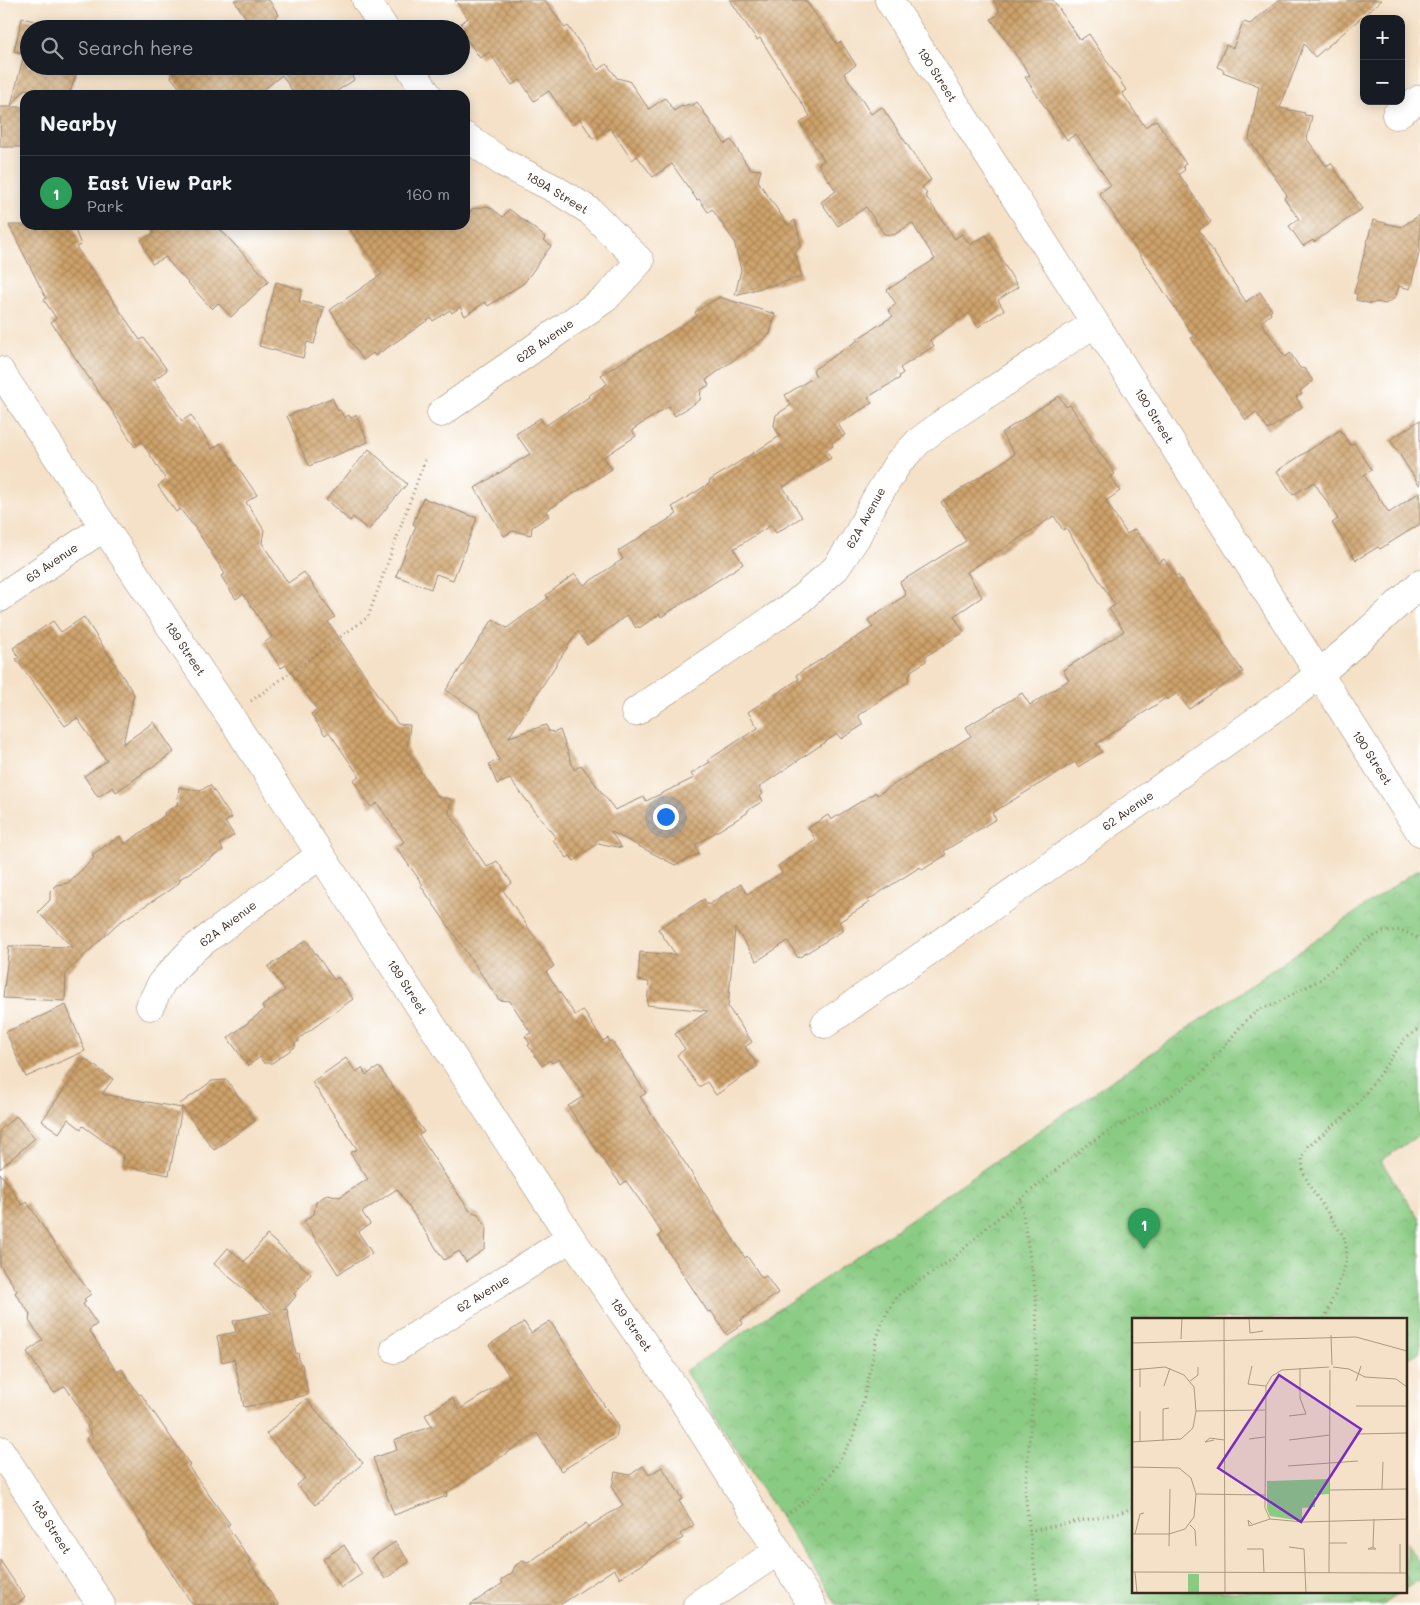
<!DOCTYPE html>
<html lang="en">
<head>
<meta charset="utf-8">
<style>
	:root { --surface:#171b24; --page:#242831; --text:#f1f3f6; --muted:#9ea1a6; --line:#363941; --accent:#0f766e }
	body { margin:0; font-family:Mali,sans-serif; background:var(--page); color:var(--text) }
	.controls { position:absolute; right:15px; top:15px; display:grid; overflow:hidden; border-radius:10px; box-shadow:0 2px 12px #0003 }
	.controls button { width:45px; height:45px; display:grid; place-items:center; padding:0; border:0; border-bottom:1px solid var(--line); background:var(--surface); color:var(--text); font:25px sans-serif }
	.you { position:absolute; left:665px; top:816px; width:18px; height:18px; margin:-12px; border:4px solid #fff; border-radius:50%; background:#1a73e8; box-shadow:0 0 0 8px #1a73e833 }
	.badge { display:grid; place-items:center; width:32px; height:32px; border-radius:50%; background:var(--accent); color:#fff; font-size:16px; font-weight:700 }
	.pin { position:absolute; translate:-50% -41px; filter:drop-shadow(0 1px 2px #0008) }
	.pin::after { content:''; position:absolute; top:26px; width:18px; height:15px; background:inherit; clip-path:polygon(0 0,100% 0,50% 100%) }
	.list { margin:0; padding:0; list-style:none }
	h2 { display:flex; justify-content:space-between; align-items:center; height:65px; margin:0; padding:0 20px; font-size:21px }
	h2 small { font-size:16px; font-weight:400; color:var(--muted) }
	.list li { display:grid; grid-template-columns:32px 1fr auto; gap:15px; align-items:center; box-sizing:border-box; height:75px; padding:0 20px; border-top:1px solid var(--line) }
	.list b { display:block; font-size:19px; white-space:nowrap }
	.list p { margin:0; font-size:16px; white-space:nowrap; color:var(--muted) }
	.list em { font-size:16px; font-style:normal; color:var(--muted) }
	.icon { flex:none; width:28px; height:28px; fill:none; stroke:currentColor; stroke-width:2; stroke-linecap:round; stroke-linejoin:round }
	.map { position:relative; flex:none; width:1420px; height:1605px; overflow:hidden }
	.search { position:absolute; background:var(--surface); box-shadow:0 2px 12px #0003; left:20px; top:20px; width:450px; height:55px; display:flex; align-items:center; gap:12px; box-sizing:border-box; padding:0 18px; border-radius:28px; color:var(--muted); font-size:19px }
	.panel { position:absolute; background:var(--surface); box-shadow:0 2px 12px #0003; left:20px; top:90px; width:450px; height:140px; border-radius:15px }
	.map>svg:first-child { display:block }
	.park { fill:url(#park-crowns); stroke:#627a50 }
	.building { fill:url(#building-cross-hatch) }
	.lines { fill:none; stroke-linecap:round; stroke-linejoin:round }
	.street-casing { stroke:#988672; stroke-width:29 }
	.secondary-casing { stroke:#988672; stroke-width:29 }
	.path { stroke:#988672; stroke-width:3; stroke-dasharray:1 4; stroke-linecap:butt }
	.street { stroke:#fff; stroke-width:28 }
	.secondary { stroke:#fff; stroke-width:28 }
	.labels { text-anchor:middle; stroke-width:4; stroke-linejoin:round; paint-order:stroke }
	.street-label { font-size:12px; fill:#3b2a1e; stroke:#fff }
	.inset-road { fill:none; stroke:#aa9883; stroke-width:1 }
	.view { fill:#7b2cbf; fill-opacity:0.15; stroke:#7b2cbf; stroke-width:2.5 }
	.inset-edge { fill:none; stroke:#3b2a1e; stroke-width:2.5 }
</style>
</head>
<body>
<div class="map">
<svg width="1420" height="1605" viewBox="0 0 1420 1605">
	<defs>
		<pattern id="park-crowns" width="20" height="18" patternUnits="userSpaceOnUse" patternTransform="scale(1.25)"><rect width="20" height="18" fill="#8acb83"/><path d="M2 6a3 3 0 1 1 6 0M12 15a3 3 0 1 1 6 0" fill="none" stroke="#78ae71"/></pattern>
		<pattern id="building-cross-hatch" width="8" height="8" patternUnits="userSpaceOnUse" patternTransform="scale(1.25)"><rect width="8" height="8" fill="#cea26b"/><path d="M0 0l8 8M0 8l8-8" fill="none" stroke="#a88457"/></pattern>
	</defs>
	<rect width="100%" height="100%" fill="#fff"/>
	<filter id="ink" filterUnits="userSpaceOnUse"><feTurbulence type="fractalNoise" baseFrequency=".02" numOctaves="2"/><feDisplacementMap in="SourceGraphic" scale="10" xChannelSelector="R" yChannelSelector="G"/><feConvolveMatrix kernelMatrix="1 2 1 2 8 2 1 2 1" color-interpolation-filters="sRGB"/></filter>
	<filter id="wash" filterUnits="userSpaceOnUse"><feTurbulence type="fractalNoise" baseFrequency=".0096" numOctaves="4" result="noise"/><feDisplacementMap in="SourceGraphic" scale="20" xChannelSelector="R" yChannelSelector="G"/><feGaussianBlur stdDeviation="1.12" result="paint"/><feColorMatrix in="noise" values="0 0 0 0 0 0 0 0 0 0 0 0 0 0 0 0 0 1.4 0 .05"/><feComposite in="paint" operator="in"/></filter>
	<g filter="url(#wash)">
		<rect width="100%" height="100%" fill="#f4e1c7"/>
		<!-- park -->
		<path class="park" d="M1420,868V1134L1381,1161L1420,1221V1351L1406,1360V1319H1134V1591H1402L1382,1605H837L685,1371L827,1277Z
			M1406,1543L1420,1564V1579L1406,1588Z"/>
		<g id="blocks">
			<!-- building -->
			<path class="building" d="M234,0H269L279,15L259,29H253Z
				M455,0H545L565,28L568,26L598,70L607,64L617,78L629,81L649,109L665,98L674,111L682,106L683,107L688,104L690,107L697,102L725,144L731,140L750,169L761,170L758,181L788,225L795,220L801,244L795,253L802,277L735,295L741,270L734,241L712,209L708,212L699,199L697,200L672,164L653,177L637,156L632,160L610,128L593,139L580,119L572,125L549,91L534,101L520,80L512,85L489,52L480,58L461,31L465,29L461,23L468,18Z
				M730,0H805L837,44L841,42L856,65L844,73L871,114L882,107L931,180L922,187L927,194L925,195L955,239L962,234L970,245L986,235L1018,287L998,300L1004,310L978,327L969,313L930,340L934,346L900,368L903,373L899,376L900,378L868,397L872,403L838,424L845,435L832,443L833,446L826,450L831,458L783,487L802,517L776,533L771,525L734,549L743,564L661,617L660,614L639,628L638,626L636,628L627,615L587,645L578,631L509,737L546,725L549,732L552,731L553,733L560,730L574,770L581,765L615,810L644,797L646,801L694,778L691,774L710,762L708,760L758,728L748,712L799,679L796,675L873,627L868,620L906,595L900,582L966,541L941,502L1015,454L1001,433L1059,396L1066,407L1070,405L1091,436L1089,437L1115,474L1110,477L1120,491L1106,501L1127,534L1135,529L1158,563L1164,559L1175,576L1178,575L1243,672L1189,709L1177,693L1167,700L1166,698L1096,744L1102,752L1078,767L1075,762L992,813L996,819L944,851L946,855L922,870L920,867L868,900L870,902L839,922L844,930L798,958L788,941L757,961L735,928L728,1007L752,1042L745,1047L758,1066L716,1095L707,1082L699,1087L677,1055L685,1049L675,1034L708,1011L647,1005L649,982L638,980L640,952L676,955L658,929L704,899L708,905L741,884L747,894L782,873L778,866L816,840L808,828L828,815L831,820L876,792L877,795L971,736L966,727L1022,693L1030,705L1069,680L1063,670L1124,631L1109,609L1115,605L1066,528L1063,530L1054,516L967,572L982,597L954,616L964,632L926,656V661L911,671L908,682L858,715L863,725L841,739L837,734L759,787L763,794L760,796L763,801L748,810L747,813L695,845L699,854L675,865L610,831L622,848L598,843L574,861L570,856L567,858L553,840L556,838L510,779L497,784L489,764L499,760L480,713L446,690L493,619L507,628L548,598L546,595L575,574L584,585L623,559L618,551L677,514L672,507L710,483L709,481L780,436L774,426L776,415L791,405L785,395L816,376L813,370L858,340L857,339L893,316L888,310L896,304L887,290L935,259L912,223L894,235L884,234L866,207L838,226L821,202L836,191L818,164L824,160L800,123L810,116L760,38L757,40Z
				M993,0H1053L1080,40L1089,34L1126,90L1122,93L1145,127L1156,120L1186,164L1183,166L1185,170L1179,174L1211,222L1199,230L1246,302L1260,292L1272,310L1270,312L1271,314L1261,322L1285,357L1290,353L1300,368L1305,369L1313,381L1300,391L1302,394L1296,397L1302,407L1268,430L1256,412L1246,420L1191,338L1194,337L1099,193L1111,185L1076,134L1067,140L1025,77L1030,75L991,19L998,15L997,13L1000,11Z
				M1279,0H1382L1315,57L1304,44L1280,108L1305,113L1304,115L1312,116L1307,139L1326,166L1331,163L1362,209L1314,242L1313,240L1303,246L1289,226L1299,219L1284,198L1287,195L1249,139L1259,86L1223,72L1224,70L1217,67L1226,45L1233,48L1243,22L1250,24Z
				M22,18L57,27L56,29H29V66H72L76,75L69,95H49L25,89L11,106L24,54L14,51Z
				M184,66H346L354,80L331,95H295L282,75L257,95H185L171,77Z
				M1,107H25V147H0Z
				M488,206L503,217L509,209L545,237L544,240L551,246L524,283L488,306L485,302L465,316L460,307L452,313L450,310L433,321L431,318L375,356L373,353L363,360L330,310L382,274L347,225H465V219L472,209Z
				M1420,215V249L1410,289L1399,286L1395,298L1385,304L1376,302L1372,304L1356,300L1357,294L1354,293L1373,220L1401,227Z
				M9,225H73L81,245L76,247L140,340L144,338L167,370L154,380L182,421L191,415L212,449L221,443L257,495L246,502L264,530L262,543L288,583L304,572L335,617L328,622L376,691L375,692L398,724L410,725L407,749L410,756L438,797L451,799L449,813L487,867L497,861L512,883L503,890L554,966L546,972L575,1015L583,1010L603,1041L608,1038L610,1042L612,1041L646,1093L640,1097L687,1166L745,1258L747,1256L762,1278L766,1276L778,1293L741,1320L743,1324L727,1335L711,1311L708,1312L658,1236L662,1233L644,1206L626,1181L621,1185L598,1152L568,1106L584,1096L559,1059L552,1063L550,1060L542,1066L528,1045L530,1044L525,1036L531,1033L510,1001L499,1000L421,886L423,885L396,847L404,842L377,803L371,807L353,780L359,776L329,732L325,735L311,714L317,710L286,665L281,668L264,643L272,637L243,594L236,599L221,576L225,574L196,529L180,509L176,512L158,486L166,480L142,442L135,447L105,400H104L51,322L56,318L44,300L46,298Z
				M150,225H216L269,281L231,317L218,303L212,309L168,261L166,257L152,264L141,240L154,233Z
				M276,282L302,290L299,301L324,307L314,344L307,342L303,358L259,346Z
				M719,297L775,314L770,334L706,380L709,385L701,390L700,400L675,416L669,406L632,430L636,436L604,457L612,469L546,511L549,516L532,527L531,535L513,531L504,536L475,488L530,454L516,434L540,418L545,426L589,397L588,396L607,384L601,375L697,316L695,312Z
				M332,398L338,411L340,410L344,418L349,415L350,418L356,415L368,442L309,466L287,416Z
				M1420,420V486L1390,440Z
				M1340,430L1350,445L1354,443L1372,470L1364,475L1389,513L1420,492V524L1380,549L1378,547L1356,560L1332,523L1338,519L1314,482L1293,495L1277,471Z
				M369,449L407,484L368,530L353,517L350,521L326,500Z
				M423,498L477,518L453,580L436,574L431,589L396,576L416,526L413,524Z
				M84,617L134,694L123,744L154,722L174,752L116,792L113,787L98,797L84,776L107,761L77,718L65,726L16,659L19,658L13,648L53,621L61,632Z
				M210,785L232,818L225,822L234,835L220,844L223,850L180,879L179,883L165,893L117,924L66,973L65,1001L3,998L9,946L72,947L38,912L50,900V891L56,885L68,883L94,858L92,855L120,836L125,844L165,815L164,813L177,805L179,787L200,791Z
				M306,940L334,980L338,977L353,999L298,1039L299,1041L295,1043V1047L272,1063H264L260,1057L248,1066L228,1038L264,1010L262,1006L285,990L268,967Z
				M66,1005L85,1051L26,1077L6,1032Z
				M346,1058L356,1072L362,1068L366,1075L379,1067L424,1132L419,1135L449,1181L470,1211L478,1214L486,1226L485,1249L466,1262L459,1251L444,1260L397,1189L362,1212L370,1224L358,1232L372,1253L338,1274L304,1221L314,1214L316,1202L328,1194L340,1197L368,1179L350,1153L357,1149L312,1082Z
				M85,1059L113,1079L102,1094L182,1108L169,1175L122,1166L123,1155L83,1126L81,1129L68,1119L59,1133L42,1121Z
				M227,1080L255,1121L214,1150L180,1104L212,1081Z
				M16,1116L35,1138L0,1169V1130Z
				M0,1173L22,1205L27,1202L53,1242L91,1294L84,1299L86,1302L83,1304L97,1324L89,1330L117,1372L122,1369L139,1395L141,1394L190,1465L188,1466L230,1524L227,1526L251,1561L249,1562L279,1605H193L147,1536L148,1534L86,1438L92,1434L87,1427L90,1424L65,1386L54,1393L27,1352L43,1340L29,1321L30,1314L15,1293L17,1291L0,1265Z
				M267,1235L311,1274L294,1294L296,1296L284,1310L287,1309L296,1354L298,1353L300,1364H302L308,1395L244,1407L234,1359L222,1362L217,1336L236,1332L233,1321L272,1313L214,1264L228,1248L244,1262Z
				M550,1321L618,1427L616,1437L561,1471L537,1433L446,1493L447,1496L394,1515L373,1458L397,1450L394,1440L432,1426L425,1415L452,1398L459,1410L510,1377L489,1345L524,1322L531,1333Z
				M306,1399L363,1463L315,1505L297,1485L305,1478L266,1434Z
				M643,1466L649,1475L662,1467L683,1499L679,1501L694,1525L680,1534L683,1538L620,1578L614,1569L560,1605H470L503,1583L501,1580L512,1573L515,1566L522,1561L528,1563L586,1523L588,1527L623,1505L612,1488L615,1472L630,1475Z
				M395,1542L409,1562L385,1579L371,1558Z
				M344,1545L362,1574L341,1588L323,1559Z
				M0,1560L25,1598L14,1605H0Z"/>
		</g>
	</g>
	<g filter="url(#ink)">
		<use href="#blocks" fill-opacity="0" stroke="#988672" stroke-width="1"/>
		<g class="lines">
			<defs>
				<path id="street" d="M366,0L385,29
					M889,0L1420,832
					M409,66L428,95
					M1396,115L1420,99
					M0,371L230,716L571,1238L677,1391L812,1605
					M441,413L606,298L640,261L590,211L555,189L502,162L465,136
					M0,598L104,527
					M635,712L795,604L836,568L856,538L875,500L898,463L919,441L943,423L1095,323
					M150,1006L162,982L192,950L320,855
					M825,1024L1297,692L1345,652L1420,584
					M395,1349L571,1238
					M697,1605L777,1552"/>
				<path id="secondary" d="M0,1450L101,1605"/>
			</defs>
			<!-- street casing -->
			<use href="#street" class="street-casing"/>
			<!-- secondary casing -->
			<use href="#secondary" class="secondary-casing"/>
			<!-- path -->
			<path class="path" d="M251,701L368,617L426,457
				M1021,1201L1036,1296L1037,1352L1025,1492L1039,1605
				M1325,1319L1345,1266L1347,1251L1344,1237L1311,1188L1303,1172L1302,1156L1308,1146L1351,1111L1362,1098L1404,1040L1420,1028
				M786,1515L807,1500L824,1483L835,1468L853,1437L865,1393L877,1337L886,1314L898,1295L953,1259L987,1227L1089,1143L1179,1091L1205,1070L1244,1022L1258,1010L1277,1003L1321,979L1366,940L1383,932L1401,930L1420,939
				M1029,1531L1119,1513L1134,1507"/>
			<!-- street -->
			<use href="#street" class="street"/>
			<!-- secondary -->
			<use href="#secondary" class="secondary"/>
		</g>
	</g>
	<g class="labels">
		<!-- street labels -->
		<g class="street-label">
			<text transform="translate(937 75) rotate(57)" y="4">190 Street</text>
			<text transform="translate(557 193) rotate(31)" y="4">189A Street</text>
			<text transform="translate(545 341) rotate(-35)" y="4">62B Avenue</text>
			<text transform="translate(1154 416) rotate(58)" y="4">190 Street</text>
			<text transform="translate(866 518) rotate(-61)" y="4">62A Avenue</text>
			<text transform="translate(52 563) rotate(-34)" y="4">63 Avenue</text>
			<text transform="translate(185 649) rotate(56)" y="4">189 Street</text>
			<text transform="translate(1372 758) rotate(57)" y="4">190 Street</text>
			<text transform="translate(1128 811) rotate(-35)" y="4">62 Avenue</text>
			<text transform="translate(228 924) rotate(-37)" y="4">62A Avenue</text>
			<text transform="translate(407 987) rotate(57)" y="4">189 Street</text>
			<text transform="translate(483 1294) rotate(-32)" y="4">62 Avenue</text>
			<text transform="translate(631 1325) rotate(55)" y="4">189 Street</text>
			<text transform="translate(51 1527) rotate(57)" y="4">188 Street</text>
		</g>
	</g>
	<!-- overview -->
	<g transform="translate(1132 1318)">
		<rect width="275" height="275" fill="#f4e1c7"/>
		<path d="M197,161V176L183,177V189L170,190V203L138,198L135,191V163ZM56,256H67V275H56Z" fill="#8acb83"/>
		<path class="inset-road" d="M92,0L93,275M117,0L118,15L131,13M199,17L200,47M49,21L50,0M0,25L224,19L275,33M120,48L116,66L134,68M201,49L217,51L233,59L264,61L275,69M8,50V69M0,52L33,49L52,57L62,69L64,93L61,110L49,121L0,124M58,63L66,57V49M224,63L229,48M32,68L38,50M224,88H275M64,93L133,92M157,98L174,96L168,80V50M224,116L275,115M117,121L133,119M82,122L73,124L78,120L92,122M157,122L198,117M8,123V93M31,123V91L37,90M156,148L226,143M0,149L47,150L59,160L64,176L62,199L53,211L37,216H0M250,171L251,144M198,172L275,171M64,176L133,177M138,201L133,190L134,68L140,58L150,52L197,49M138,201L171,204L275,201M120,206L116,202L117,208L138,201M58,207L63,212L64,228M3,216L8,196L12,195M197,225H215M37,228L38,171M157,229L172,231L174,275M241,229L236,231H244L241,229L242,201M115,231H131L132,255M0,254L275,255M3,254L5,275M197,255L198,52M268,255V226"/>
		<path class="view" d="M147,57L229,111L169,204L86,150Z"/>
		<rect width="275" height="275" class="inset-edge"/>
	</g>
</svg>
<div class="controls">
<button>+</button>
<button>−</button>
</div>
<div class="you"></div>
<div class="pin badge" style="left:1144px;top:1249px;background:#2e9e5b">1</div>
<div class="search"><svg class="icon" aria-label="search" viewBox="0 0 24 24"><circle cx="10" cy="10" r="6"/><path d="M15 15l6 6"/></svg>Search here</div>
<section class="panel">
<h2>Nearby<small></small></h2>
<ul class="list">
<li><span class="badge" style="background:#2e9e5b">1</span><div><b>East View Park</b><p>Park</p></div><em>160 m</em></li>
</ul>
</section>
</div>
</body>
</html>
